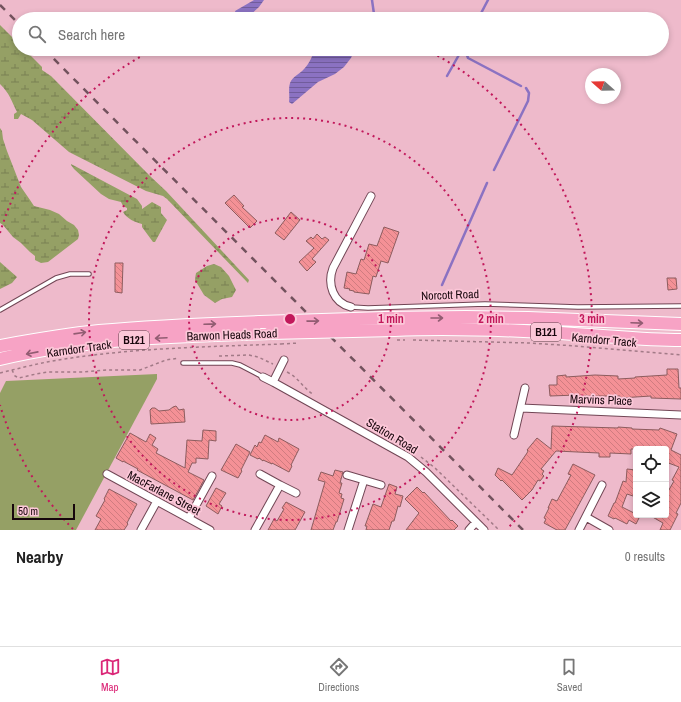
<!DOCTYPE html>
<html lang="en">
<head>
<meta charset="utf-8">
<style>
	:root { --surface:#fff; --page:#f2f2f2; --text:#222; --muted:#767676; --line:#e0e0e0; --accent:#db2777 }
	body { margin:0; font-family:"Archivo Narrow",sans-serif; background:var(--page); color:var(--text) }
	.controls { position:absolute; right:12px; bottom:12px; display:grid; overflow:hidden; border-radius:4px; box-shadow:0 2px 6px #0003 }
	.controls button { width:36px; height:36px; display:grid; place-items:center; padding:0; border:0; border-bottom:1px solid var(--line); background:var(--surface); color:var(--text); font:20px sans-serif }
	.compass { position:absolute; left:585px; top:68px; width:36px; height:36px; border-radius:50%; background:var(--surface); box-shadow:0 2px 6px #0003; rotate:290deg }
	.scale { position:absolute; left:12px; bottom:10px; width:63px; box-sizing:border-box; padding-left:4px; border:2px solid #17060c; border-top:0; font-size:11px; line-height:14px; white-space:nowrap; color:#17060c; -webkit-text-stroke:3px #fcc7d8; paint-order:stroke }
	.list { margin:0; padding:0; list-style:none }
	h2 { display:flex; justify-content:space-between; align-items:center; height:52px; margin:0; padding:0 16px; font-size:17px }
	h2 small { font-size:13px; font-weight:400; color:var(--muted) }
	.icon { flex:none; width:22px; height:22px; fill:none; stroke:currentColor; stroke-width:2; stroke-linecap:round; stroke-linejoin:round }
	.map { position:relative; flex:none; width:681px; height:530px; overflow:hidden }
	.search { position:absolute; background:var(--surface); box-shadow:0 2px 6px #0003; left:12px; right:12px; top:12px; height:44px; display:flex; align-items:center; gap:10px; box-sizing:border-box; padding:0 14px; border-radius:22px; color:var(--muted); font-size:15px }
	.sheet { height:116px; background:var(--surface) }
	nav { display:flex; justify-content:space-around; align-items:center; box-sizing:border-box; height:56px; border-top:1px solid var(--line); background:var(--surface); font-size:11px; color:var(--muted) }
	nav a { display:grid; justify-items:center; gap:2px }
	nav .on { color:var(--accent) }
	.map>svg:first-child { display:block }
	.green { fill:#95a065 }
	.wetland { fill:url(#wetland-marsh) }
	.water { fill:url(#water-rules) }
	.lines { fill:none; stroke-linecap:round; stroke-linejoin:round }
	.stream { stroke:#8b72c2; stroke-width:2.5 }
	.building { fill:url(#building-back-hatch); stroke:#8c5c5e }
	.lane-casing { stroke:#714655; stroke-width:5.5 }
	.street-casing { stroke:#714655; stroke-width:9 }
	.primary-casing { stroke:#fff; stroke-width:14 }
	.path { stroke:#a27a87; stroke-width:1.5; stroke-dasharray:3 3; stroke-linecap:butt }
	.lane { stroke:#fff; stroke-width:3.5 }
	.street { stroke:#fff; stroke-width:7 }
	.primary { stroke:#f7a3c5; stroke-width:12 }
	.rail { stroke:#72525d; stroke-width:2.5; stroke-dasharray:7 7; stroke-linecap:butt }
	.primary-bridge-casing { stroke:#fff; stroke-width:14; stroke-linecap:butt }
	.path-bridge { stroke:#a27a87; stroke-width:1.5; stroke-dasharray:3 3; stroke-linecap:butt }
	.primary-bridge { stroke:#f7a3c5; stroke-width:12 }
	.oneway { stroke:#925c72 }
	.ring { fill:none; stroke:#c2185b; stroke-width:2; stroke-dasharray:2 4 }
	.labels { text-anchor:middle; stroke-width:3.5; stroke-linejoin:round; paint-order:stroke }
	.shield { fill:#fcc7d8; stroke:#5c4049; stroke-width:1 }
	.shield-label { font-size:11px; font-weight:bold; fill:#17060c }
	.street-label { font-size:12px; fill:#17060c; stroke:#fcc7d8 }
	.centre { fill:#c2185b; stroke:#fcc7d8; stroke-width:2 }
	.ring-label { font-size:12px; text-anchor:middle; font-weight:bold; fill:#c2185b; stroke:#fcc7d8; stroke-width:3.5; stroke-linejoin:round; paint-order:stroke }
</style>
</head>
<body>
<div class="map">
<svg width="681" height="530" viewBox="0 0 681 530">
	<defs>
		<pattern id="wetland-marsh" width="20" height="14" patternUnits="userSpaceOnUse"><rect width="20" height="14" fill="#95a065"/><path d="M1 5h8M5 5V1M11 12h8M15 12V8" fill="none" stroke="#798052"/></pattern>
		<pattern id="water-rules" width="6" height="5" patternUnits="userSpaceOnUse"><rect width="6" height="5" fill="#8b72c2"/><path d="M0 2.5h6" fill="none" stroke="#715c9c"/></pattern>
		<pattern id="building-back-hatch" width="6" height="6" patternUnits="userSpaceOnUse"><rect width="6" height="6" fill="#f49196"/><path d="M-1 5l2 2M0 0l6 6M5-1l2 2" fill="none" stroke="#d07c80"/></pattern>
	</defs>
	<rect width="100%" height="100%" fill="#eebacb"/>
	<!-- green -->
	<path class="green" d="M157,374V379L76,530H0V393L6,381Z"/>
	<!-- wetland -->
	<path class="wetland" d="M0,25L19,44V49H24L42,67V70L51,76L151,177L166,191L249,280L248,283L167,199L163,196L146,191L69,152L32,120L21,114L18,119H14V114L17,112C11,100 10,94 0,84Z
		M0,128L2,131L3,139L7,151L21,187L30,200L34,206L50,210L59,214L67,221L74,225L78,230L79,235L78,239L48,262L41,263L35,260V256L30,252L21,243L13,237L3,225L0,223Z
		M71,164L137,199L142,206V209L152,202L161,207V213L167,220L155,242H153L142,227V224C135,222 127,219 123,212L127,210V208L123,206L121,202L109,199L101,194L74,169L71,165Z
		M0,262L17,277L12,283L0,289Z
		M214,264L221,267L229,276L236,290L232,297L222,299L215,303L204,295L195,280L196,273L207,266Z"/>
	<!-- water -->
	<path class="water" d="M254,0H264L259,7L246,19C239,19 237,19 235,11Z
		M314,49H355L351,58L344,67L335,74L318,82L292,104L289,102C290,95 288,89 290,83C293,76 300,74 304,69C309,64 313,56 314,49Z"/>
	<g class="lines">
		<!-- stream -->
		<path class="stream" d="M372,0L374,14
			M478,19L488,0
			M465,49L468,58L521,86
			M447,76L460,53L464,49
			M494,170L528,101L529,93L526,88
			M442,285L487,183"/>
	</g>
	<!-- building -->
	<path class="building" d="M234,195L244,206L242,207L257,221L250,228L225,203Z
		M291,212L300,220L284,240L275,233Z
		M384,227L399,232L388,263L381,261L376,277L373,276L369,294L354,292V291L349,290L350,289L344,288L347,272L356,274L361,259L364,260L369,244L377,246Z
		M317,234L322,239L325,237L329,240L312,259L316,262L307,271L299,262L314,248L306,241L311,237L313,239Z
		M115,263H123L122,293L115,292Z
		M667,278H676L677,289L668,290Z
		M667,369H678L679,388H681V399L651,398V396L620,398V396H577V395L550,396L549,385H557V376L566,375V377L595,375L618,376V379L635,378V377L667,375Z
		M176,406L179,410L184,409L185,422L151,424L150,410L152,408H155L159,411L169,410L173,407Z
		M552,426L618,428V427L632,428V429L659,430L660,428L677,434L671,450L681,455V503L676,513L678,514L670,530H660L663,523L649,515H666V495L674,481L672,480L679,467L666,462V449H631V454L610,453V457H599V453L556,451L541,469L544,471L542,474L544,476L540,481L538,480L532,490L522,500L502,480L501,481L495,475L498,468L512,475L527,453L528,451L527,450L537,438L551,449Z
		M203,430L216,431V441L209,440L208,459L196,458V463H192L188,472L204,480L193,500L137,470L138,469L123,461V462L116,458L130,433L146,442L150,434L156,438L152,445L158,449L156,453L185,468L187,440L202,441Z
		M265,435L278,442L279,438L299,449L291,465L292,466L289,472L272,463V464L263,460V461L259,458L258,459L250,455L255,445L257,447L259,442L261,443Z
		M236,444L250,452L241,470L242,471L238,478L221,470Z
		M573,464L595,475L565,530H557L544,523L546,519L544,518L549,508H548L552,499L557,501L571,475L568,474Z
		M627,469L636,470V497L627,494L622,507L640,516L636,524L629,520L627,524L615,518L614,519L608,516L614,503H615L623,481L626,482Z
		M335,470L343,472L340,483H342L339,493L342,494L341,498L344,499L337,522H336L333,530H311L325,482L318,480L321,472L333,476Z
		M389,484L397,487L395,494L403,496L400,507L398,506L394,521H392L389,530H366L367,526H365L373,504L381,507Z
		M417,487L423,493L424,492L451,521L452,520L458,526L454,530H406L419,513L405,499Z
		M216,488L226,493L219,504L222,506L218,514L206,506Z
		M109,489L137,504L127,523L128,524L124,530H95L101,519L96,516L105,500L104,499Z
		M286,502L305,512L295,530H268L274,519L277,521L284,509L282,508Z"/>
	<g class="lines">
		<defs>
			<path id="lane" d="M351,307L368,308L485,304L578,307L681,306
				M0,310L56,278L70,274H89
				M183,363H232L240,365L263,377"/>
			<path id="street" d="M351,307C333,303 327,284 333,268L371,196
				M284,360L273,382L408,457L426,472L484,530
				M263,377L273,382
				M521,408L681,415
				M514,435L525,388
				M107,474L210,530
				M260,474L280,485
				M347,475L381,485
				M586,517L609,530
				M189,518L212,476
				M141,530L157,501
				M255,530L280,485L296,493
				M348,530L364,480
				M469,530L476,522
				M579,530L602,485"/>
			<path id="primary" d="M384,318L466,317L528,318L681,324
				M394,330C454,327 515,330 574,334C610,336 645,340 681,340
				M0,346C33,340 66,334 99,331C152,326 206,324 260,322
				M0,359C88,338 180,336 270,333"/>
		</defs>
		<!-- lane casing -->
		<use href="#lane" class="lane-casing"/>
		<!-- street casing -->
		<use href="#street" class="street-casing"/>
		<!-- primary casing -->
		<use href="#primary" class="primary-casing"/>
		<!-- path -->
		<path class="path" d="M413,340L529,343L576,346L681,355
			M219,356L249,355L258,357L273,364
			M12,370L15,376L19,378L36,374L48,372H83L107,370H140L166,360L179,358
			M287,372C299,378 303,388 314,395
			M0,373C16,369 32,365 47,362C124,348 203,347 281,344
			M368,425L408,448
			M421,457L435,468L499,530"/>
		<!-- lane -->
		<use href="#lane" class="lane"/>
		<!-- street -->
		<use href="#street" class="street"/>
		<!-- primary -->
		<use href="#primary" class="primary"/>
		<!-- rail -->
		<path class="rail" d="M0,5L19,24
			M44,49L523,530"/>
		<defs>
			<path id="primary-bridge" d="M260,322L384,318
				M270,333L394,330"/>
		</defs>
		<!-- primary-bridge casing -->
		<use href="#primary-bridge" class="primary-bridge-casing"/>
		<!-- path-bridge -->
		<path class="path-bridge" d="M397,340H405
			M281,344L299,343"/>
		<!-- primary-bridge -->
		<use href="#primary-bridge" class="primary-bridge"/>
	</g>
	<!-- one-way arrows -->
	<defs><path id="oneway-shaft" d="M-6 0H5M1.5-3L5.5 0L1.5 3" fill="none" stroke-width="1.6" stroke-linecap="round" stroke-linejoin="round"/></defs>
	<g class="oneway">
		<use href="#oneway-shaft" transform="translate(437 318)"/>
		<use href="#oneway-shaft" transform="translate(313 321) rotate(-1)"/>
		<use href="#oneway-shaft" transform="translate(637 323) rotate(2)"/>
		<use href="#oneway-shaft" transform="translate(210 324) rotate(-2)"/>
		<use href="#oneway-shaft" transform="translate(80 333) rotate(-8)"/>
		<use href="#oneway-shaft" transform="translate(161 338) rotate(177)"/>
		<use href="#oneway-shaft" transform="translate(32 353) rotate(169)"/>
	</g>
	<!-- distance rings -->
	<g class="ring">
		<circle cx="290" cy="319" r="101"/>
		<circle cx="290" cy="319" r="201"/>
		<path d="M73 529A302 302 0 0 1 0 405M0 233A302 302 0 0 1 153 50M256 19A302 302 0 0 1 324 19M427 50A302 302 0 0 1 507 529"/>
	</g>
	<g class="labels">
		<!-- shield labels -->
		<g class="shield">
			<rect x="531" y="323" width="30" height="18" rx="3"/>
			<rect x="119" y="331" width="30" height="18" rx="3"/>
		</g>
		<g class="shield-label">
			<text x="546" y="336">B121</text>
			<text x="134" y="344">B121</text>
		</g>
		<!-- street labels -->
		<g class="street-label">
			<text transform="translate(450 295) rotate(-2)" y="4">Norcott Road</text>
			<text transform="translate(232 335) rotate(-2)" y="4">Barwon Heads Road</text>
			<text transform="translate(604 340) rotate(5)" y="4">Karndorr Track</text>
			<text transform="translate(79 349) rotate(-8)" y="4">Karndorr Track</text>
			<text transform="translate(601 400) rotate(2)" y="4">Marvins Place</text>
			<text transform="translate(392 436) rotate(31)" y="4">Station Road</text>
			<text transform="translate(164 493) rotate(28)" y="4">MacFarlane Street</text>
		</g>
	</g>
	<circle cx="290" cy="319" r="6" class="centre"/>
	<g class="ring-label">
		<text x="391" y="323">1 min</text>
		<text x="491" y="323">2 min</text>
		<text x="592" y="323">3 min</text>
	</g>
</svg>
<div class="controls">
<button><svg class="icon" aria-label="locate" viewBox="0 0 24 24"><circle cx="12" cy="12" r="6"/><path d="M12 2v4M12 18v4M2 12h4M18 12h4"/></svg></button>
<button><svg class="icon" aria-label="layers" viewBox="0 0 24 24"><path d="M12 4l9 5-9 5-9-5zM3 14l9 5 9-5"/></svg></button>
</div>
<svg class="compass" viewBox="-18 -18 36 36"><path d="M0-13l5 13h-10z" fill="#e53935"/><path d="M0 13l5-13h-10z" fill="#767676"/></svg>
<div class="scale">50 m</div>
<div class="search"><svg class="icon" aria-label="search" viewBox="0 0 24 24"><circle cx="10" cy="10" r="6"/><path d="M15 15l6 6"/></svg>Search here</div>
</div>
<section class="sheet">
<h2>Nearby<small>0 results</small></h2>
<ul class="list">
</ul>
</section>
<nav>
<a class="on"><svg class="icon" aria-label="map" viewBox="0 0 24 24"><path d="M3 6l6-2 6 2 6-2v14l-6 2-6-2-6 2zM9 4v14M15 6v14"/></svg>Map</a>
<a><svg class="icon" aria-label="directions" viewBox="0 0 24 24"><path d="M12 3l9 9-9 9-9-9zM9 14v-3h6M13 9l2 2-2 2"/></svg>Directions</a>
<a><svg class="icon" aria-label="saved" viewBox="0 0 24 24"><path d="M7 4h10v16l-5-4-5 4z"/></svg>Saved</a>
</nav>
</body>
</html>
